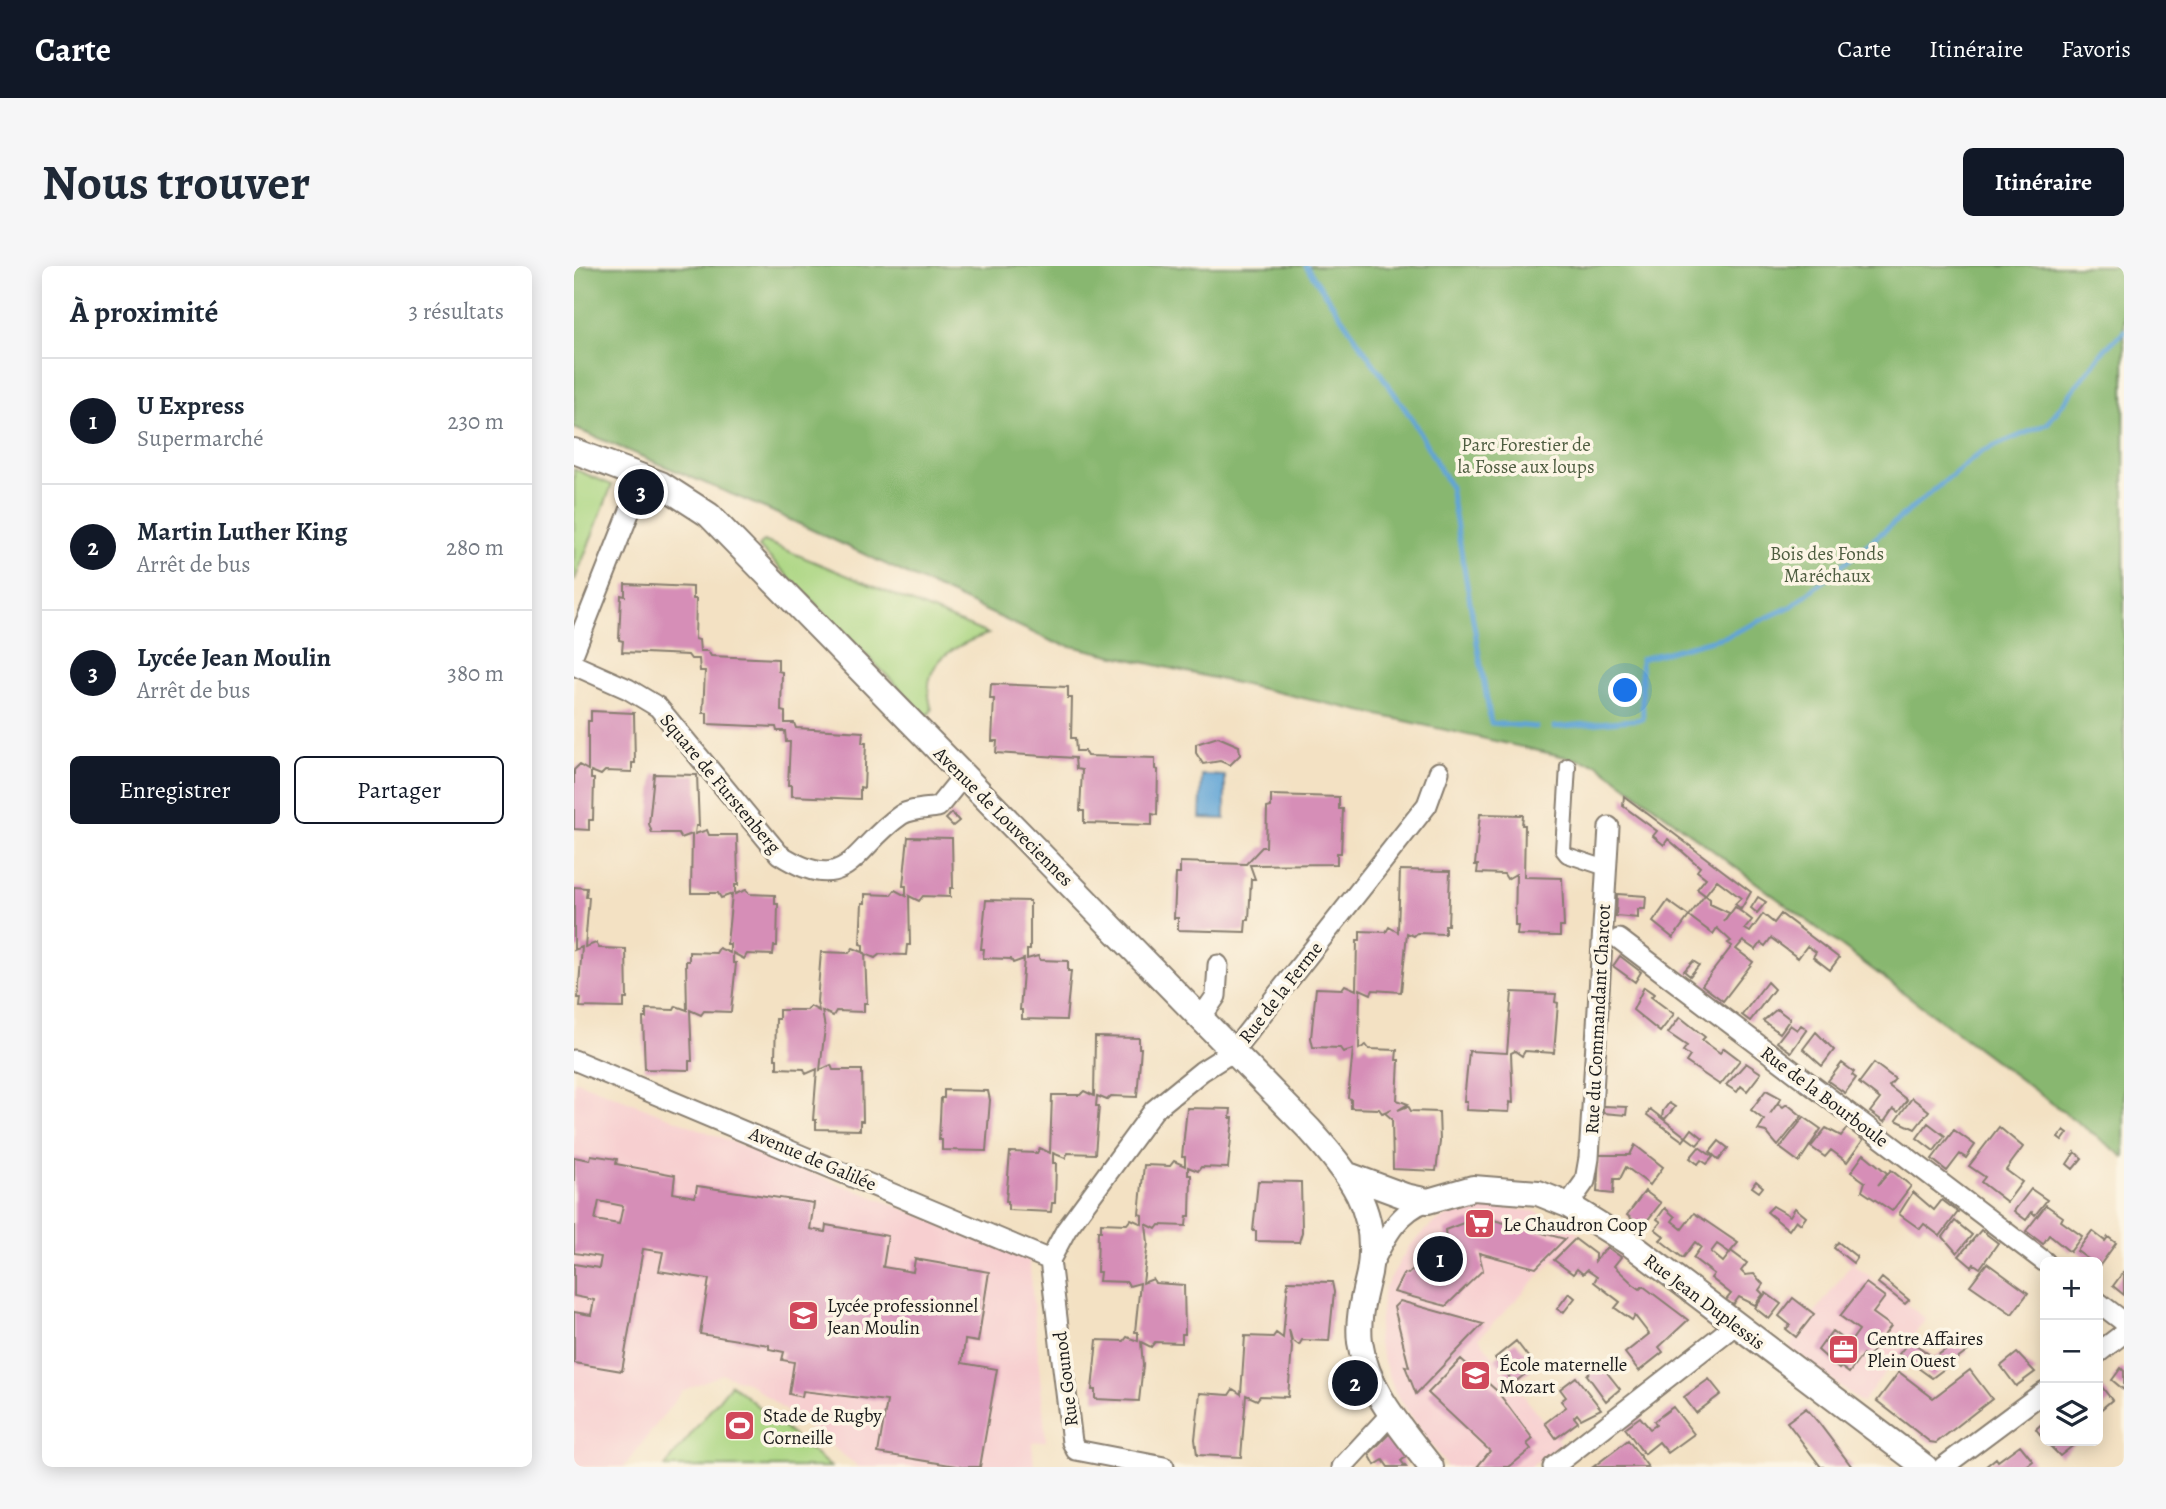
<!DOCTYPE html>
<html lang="fr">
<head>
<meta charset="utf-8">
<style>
	:root { --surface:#fff; --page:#f6f6f7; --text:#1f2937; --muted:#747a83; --line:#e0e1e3; --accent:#111827 }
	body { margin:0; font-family:Alegreya,serif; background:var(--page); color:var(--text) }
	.controls { position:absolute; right:21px; bottom:21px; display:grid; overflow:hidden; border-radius:10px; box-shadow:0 4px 18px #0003 }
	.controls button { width:63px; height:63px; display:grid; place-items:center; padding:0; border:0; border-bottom:2px solid var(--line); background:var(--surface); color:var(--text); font:35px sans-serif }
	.you { position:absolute; left:1052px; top:425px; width:24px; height:24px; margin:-18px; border:5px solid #fff; border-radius:50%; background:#1a73e8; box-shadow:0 0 0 10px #1a73e833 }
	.badge { display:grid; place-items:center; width:46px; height:46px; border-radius:50%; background:var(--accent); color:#fff; font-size:23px; font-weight:700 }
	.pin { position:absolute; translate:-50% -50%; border:4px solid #fff; box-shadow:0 2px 7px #0006 }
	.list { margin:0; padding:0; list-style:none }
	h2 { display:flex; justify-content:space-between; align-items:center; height:91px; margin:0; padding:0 28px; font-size:30px }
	h2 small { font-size:23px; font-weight:400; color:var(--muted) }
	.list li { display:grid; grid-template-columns:46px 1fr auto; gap:21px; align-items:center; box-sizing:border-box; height:126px; padding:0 28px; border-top:2px solid var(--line) }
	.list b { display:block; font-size:26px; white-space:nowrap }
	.list p { margin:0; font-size:23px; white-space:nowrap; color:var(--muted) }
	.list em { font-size:23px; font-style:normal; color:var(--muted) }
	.actions { display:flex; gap:14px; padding:21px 28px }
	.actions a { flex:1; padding:16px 0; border:2px solid var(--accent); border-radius:10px; text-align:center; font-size:24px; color:var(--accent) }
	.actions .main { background:var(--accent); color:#fff }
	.icon { flex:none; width:38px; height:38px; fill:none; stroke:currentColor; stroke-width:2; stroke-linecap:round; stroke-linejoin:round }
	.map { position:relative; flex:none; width:1550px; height:1201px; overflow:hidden; border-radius:10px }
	header { display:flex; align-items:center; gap:42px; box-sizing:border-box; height:98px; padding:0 35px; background:var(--accent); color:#fff }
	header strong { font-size:33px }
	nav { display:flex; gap:38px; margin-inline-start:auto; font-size:24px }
	.intro { display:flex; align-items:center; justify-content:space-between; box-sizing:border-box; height:168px; padding:0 42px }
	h1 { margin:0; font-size:49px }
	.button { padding:18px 32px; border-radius:10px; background:var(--accent); color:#fff; font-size:24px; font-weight:700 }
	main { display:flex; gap:42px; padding:0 42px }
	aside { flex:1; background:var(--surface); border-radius:10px; box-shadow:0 4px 18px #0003 }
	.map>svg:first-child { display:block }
	.built { fill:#f7cfd0 }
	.green { fill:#abd682; stroke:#64794f; stroke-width:2 }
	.forest { fill:#88b770; stroke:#526a46; stroke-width:2 }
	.water { fill:#61a4d6; stroke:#3e6079; stroke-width:2 }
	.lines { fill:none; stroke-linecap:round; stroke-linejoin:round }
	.stream { stroke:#61a4d6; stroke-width:5 }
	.building { fill:#d68eb7; fill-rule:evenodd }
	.pedestrian-casing { stroke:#887e70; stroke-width:18 }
	.minor-casing { stroke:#887e70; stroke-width:23 }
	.tertiary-casing { stroke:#887e70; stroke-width:28 }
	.pedestrian { stroke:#fff; stroke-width:14 }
	.minor { stroke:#fff; stroke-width:19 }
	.tertiary { stroke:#fff; stroke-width:24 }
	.labels { text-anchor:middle; stroke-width:7; stroke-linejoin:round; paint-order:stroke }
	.park-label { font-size:19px; fill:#4e5d40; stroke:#fcf5e5 }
	.street-label { font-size:19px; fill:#1c1c1c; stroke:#fcf5e5 }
	.poi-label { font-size:19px; fill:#1c1c1c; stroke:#fcf5e5; text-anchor:start }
</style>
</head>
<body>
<header>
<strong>Carte</strong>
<nav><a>Carte</a><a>Itinéraire</a><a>Favoris</a></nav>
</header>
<div class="intro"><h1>Nous trouver</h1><a class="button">Itinéraire</a></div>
<main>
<aside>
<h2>À proximité<small>3 résultats</small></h2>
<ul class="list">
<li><span class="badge">1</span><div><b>U Express</b><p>Supermarché</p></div><em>230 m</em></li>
<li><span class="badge">2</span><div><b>Martin Luther King</b><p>Arrêt de bus</p></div><em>280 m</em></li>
<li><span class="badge">3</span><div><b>Lycée Jean Moulin</b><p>Arrêt de bus</p></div><em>380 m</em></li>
</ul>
<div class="actions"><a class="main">Enregistrer</a><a>Partager</a></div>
</aside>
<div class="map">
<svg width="1550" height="1201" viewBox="0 0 1550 1201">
	<rect width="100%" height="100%" fill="#fcf5e5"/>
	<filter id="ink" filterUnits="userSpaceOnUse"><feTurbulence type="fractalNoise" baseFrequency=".0143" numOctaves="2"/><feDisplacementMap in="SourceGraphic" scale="14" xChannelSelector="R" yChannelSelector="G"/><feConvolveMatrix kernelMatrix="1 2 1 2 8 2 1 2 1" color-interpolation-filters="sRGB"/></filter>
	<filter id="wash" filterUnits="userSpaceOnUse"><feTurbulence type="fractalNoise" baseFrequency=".00686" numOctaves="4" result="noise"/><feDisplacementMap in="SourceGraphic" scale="28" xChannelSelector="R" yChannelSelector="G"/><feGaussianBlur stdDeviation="1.57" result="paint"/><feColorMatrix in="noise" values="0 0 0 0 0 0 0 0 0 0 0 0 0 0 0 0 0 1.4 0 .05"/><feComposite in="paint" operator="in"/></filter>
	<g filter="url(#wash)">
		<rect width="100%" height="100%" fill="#f3e1c3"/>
		<!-- built -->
		<path class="built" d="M0,814L455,992L472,1175L458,1176L460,1201H285L175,1117L148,1108L108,1125L50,1201H0Z
			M913,940L961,945L1006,967L905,1072L987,1178L956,1201H873L821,1127L803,1075L810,1023L835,980L859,958L878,947Z
			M1278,997L1352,1053L1288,1137L1215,1082Z"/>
		<!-- green -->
		<path class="green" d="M0,203L38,219L0,316Z
			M190,275L414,368C375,381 344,399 358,444L353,450L185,281Z
			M157,1118L257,1201H91Z"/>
		<!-- forest -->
		<path class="forest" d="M0,0H1550V891L1023,498L479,376L195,244L0,162Z"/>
		<!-- water -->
		<path class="water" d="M628,509L651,510V553L626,552Z"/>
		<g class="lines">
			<!-- stream -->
			<path class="stream" d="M732,0L838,153L876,221L917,457L962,461
				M980,461L1069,453L1067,393L1153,370L1218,340L1407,186L1473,158L1531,83L1550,65"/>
		</g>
		<g id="blocks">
			<!-- building -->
			<path class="building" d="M51,318L119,321V333H122L121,373L125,374L126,385H134L137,390L204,393V405L208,406L207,445L211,446V457H220L222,462L289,466L288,477H292L290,522L286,521V533L218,530V519H214L216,476H212L211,465H203L202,461L133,458V447H129L131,405H126L125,393H117L114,389L48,386L49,375L45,374L47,329L51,330Z
				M417,418L494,421V432H498L497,472H501L502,485H510L513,490L581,492V503L584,504L583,549L578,548V559L510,557V545H506L508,504L502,503L501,492L422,487L423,475H418L420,433H416Z
				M17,445L60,447L61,497H58V506L31,505L27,509L17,505V513H20L19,554H15V564L0,563V504L5,499L14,504V455H17Z
				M644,471L665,480L666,489L656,499L646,495L629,498L622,487V478Z
				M80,508L123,509L125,560H122L121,568L133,564L135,569H163L164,619H161V628L172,624L175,628L201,629V638H204L203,680H200L199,689L173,688L170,693L159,687V697H162L157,746L130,745L127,749L116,744L118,795H115V804L71,803L69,752H72V743L100,744L102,740L113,744L112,695H115V686L142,687L145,682L156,687V678H153L158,628L147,632L144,627H117L118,568L107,572L104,567H78L75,558Z
				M697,529L765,531V543H769L767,587H763V598L676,599L681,613H677L675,654H672L671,666L604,664V652H600L602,608H606V596L672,598L688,581H692L693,542L697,541Z
				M1050,530L1177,626L1167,643L1161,638L1167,632L1143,614L1131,629L1123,623L1132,612L1123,605L1126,601L1094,573L1090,579L1079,570L1083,565L1049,540Z
				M378,547L385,555L379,560L372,553Z
				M906,548L949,549L948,559H951L950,611L988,612L990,661H986V670L943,669L944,660H941L942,608L933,613L930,608L903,607L904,599H901Z
				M334,571L378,572L379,622H376V631L349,630L345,635L335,630L336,679H333L332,689L306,688L301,692L289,687V679L286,678L288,637H291V628L317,629L321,624L332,630V620H329Z
				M826,604L876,605L874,659H871V668L843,667L840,670L833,667L827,726L799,724L797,728L786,723L785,783L792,779L795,783L823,784L822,794H825L823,834L834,838L824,844L834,840L837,845L865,846L866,876L862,905L819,903L818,853L811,847L818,843L808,847L805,843L777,842V833L774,832L779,783L769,786L766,782L739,781L737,772L742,722L768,723L771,719L782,724L783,674H786V665L812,666L815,661L824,666Z
				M0,621L13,622L12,631H15L11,681L22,677L25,682L52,683L53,733H50V742L6,741L7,732H4L8,681L0,684Z
				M1043,628L1072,630L1071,643H1064V652L1042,650Z
				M1131,629L1136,633V638L1155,647L1150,656L1161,641L1178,654L1171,663L1176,666L1189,648L1200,657L1207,648L1265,692L1256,704L1239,691L1242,686L1233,680L1224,692L1197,672L1191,680L1187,677L1182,684L1169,675L1162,683L1179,696L1149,735L1128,719L1158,680L1154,677L1157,675L1143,662L1139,668L1115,650Z
				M1184,631L1192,636L1183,647L1177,642Z
				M412,634L456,635V684H453V693L464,690L466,694L494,695V705H497L492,754L448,753V744H446L450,693L439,697L437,693L409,692L410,683H407Z
				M1094,635L1115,650L1099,672L1079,656Z
				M279,682L291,687L293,737H290V746L262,745L259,750L248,745L251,762L246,804L257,799L259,804H288L289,855H286V864L242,863V854H239L243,803L232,808L230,803L203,802V793H201L202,753H205V744H233L236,740L245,745L243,736L247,686L275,687Z
				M1046,690L1067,706L1061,716L1039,700Z
				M1119,695L1125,699L1116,710L1110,705Z
				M1193,716L1200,723L1176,755L1168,749Z
				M1070,721L1080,728L1077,731L1100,748L1086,766L1059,744Z
				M938,726L982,728L981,736L984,737L980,787L951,785L948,790L941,785L937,787L939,837L936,836L935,846L892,844L893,835H890L895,785L933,787Z
				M1203,743L1216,753L1206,767L1189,755Z
				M1106,751L1131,771L1128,774L1146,787L1150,782L1166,794L1146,819L1112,796L1116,790L1109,785L1113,780L1094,767Z
				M1216,759L1223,764L1227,759L1233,763L1217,786L1203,776Z
				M1242,766L1260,784L1248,800L1229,783Z
				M521,771L565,772V782H567L563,831L537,830L533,834L523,830L522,840H525L521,888L494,887L491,892L479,887V897H482L481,937H478L477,946L434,944V935H432L436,886L463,887L466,882L476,887L478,829H506L510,825L520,830Z
				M1172,797L1187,807L1173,825L1167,820L1163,826L1152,819Z
				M1268,797L1280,806L1278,809L1282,812L1271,827L1254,815Z
				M1300,797L1321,813L1315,820L1333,834L1324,846L1319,843L1310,856L1296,846L1306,833L1285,817Z
				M370,824L414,825L416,834L412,885L368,884V874H365L367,832H370Z
				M1192,824L1207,832L1196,848L1204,837L1209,841L1213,838L1228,850L1204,880L1192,866L1184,864L1190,854L1177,844Z
				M1338,832L1355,845L1341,863L1322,854Z
				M1095,837L1101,841L1091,853L1088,851L1089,845Z
				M1029,840L1053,841L1052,849L1029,847Z
				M613,842L657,843L656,852H659L654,902L627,901L624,905L614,901V909H617L616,950H613L612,960L585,959L582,963L572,958L574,977L569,1017L579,1013L581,1017L610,1019L611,1068H608V1077L581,1076L577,1081L567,1076L569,1099L565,1135L521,1133V1124H518L523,1074L550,1075L553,1071L564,1075V1066H561L566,1017L555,1020L553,1016L525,1015L526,1006H523L524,965H527V957L553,958L557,953L568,958V949L565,948L570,899L596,900L600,895L611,900V891H608Z
				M1076,843L1112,871L1118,863L1129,872L1123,879L1112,871L1109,875L1073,849Z
				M1230,851L1247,863L1225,896L1206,882Z
				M1354,857L1371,870L1360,885L1343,872Z
				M1425,861L1449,881L1432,904L1448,916L1433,936L1407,916L1411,911L1395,900Z
				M1252,862L1267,870L1273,862L1289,874L1273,896L1257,884L1251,891L1237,881Z
				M1380,864L1401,879L1392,892L1386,888L1373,905L1358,893Z
				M1490,864L1494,867L1488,875L1484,872Z
				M1145,875L1154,882L1145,894L1136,886Z
				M1061,879L1089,901L1076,919L1052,901L1046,913H1040L1039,928L1023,926L1025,889H1056Z
				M1125,881L1139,891L1133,898L1127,894L1124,898L1116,892Z
				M1501,886L1508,892L1499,903L1493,898Z
				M1290,888L1313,907L1304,919L1317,904L1337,920L1318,945L1288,925L1291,916L1277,906Z
				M17,889L43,893L42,898L101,909L99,927L121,931L123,920L240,937L236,963L251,966L252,959L314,970L309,1001L339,1006L341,993L415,1006L404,1076L391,1074L388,1097L423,1103L406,1201H388L304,1187L313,1135L229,1125L228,1131L215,1128L220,1096L208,1094L210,1086L195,1083V1079L126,1068L135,1013L85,1005L89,986L69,983L48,1105L0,1097V1046L17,1049L20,1034L0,1030V998L25,1002L27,991L0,987V891L16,894ZM25,935L49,940L45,958L21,954Z
				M684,915L727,916L728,966L725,976L682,975V965H679Z
				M1182,915L1189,921L1185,926L1178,921Z
				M1457,923L1473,934L1461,949L1458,946L1452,954L1440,945Z
				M1071,925L1087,937L1068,961L1053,949Z
				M1339,926L1360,944L1368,934L1384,946L1366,970L1350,958L1346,963L1325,948Z
				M1472,939L1489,951L1487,955L1508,970L1496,986L1475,969L1469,978L1452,965Z
				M1199,940L1216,950L1221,942L1232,951L1227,958L1222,954L1215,964L1193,946Z
				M1091,942L1101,951L1098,955L1108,963L1120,947L1164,977L1157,985L1173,997L1167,1005L1171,1009L1180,1008L1189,1018L1185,1024L1189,1028L1181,1039L1165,1031L1159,1039L1152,1034L1157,1028L1137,1012L1140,1008L1119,992L1127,981L1121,976L1109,992L1086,974L1090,970L1081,963L1087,956L1083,953ZM1143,978L1156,987L1149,996L1137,986Z
				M908,951L991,973L962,1002L905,987L909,1004L872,1040L820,1026L830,1007L834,1008L872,972L871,964L897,954L898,959Z
				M1381,955L1398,969L1383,987L1369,971Z
				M1407,964L1424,977L1406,1002L1400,998L1398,1001L1385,990Z
				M1518,965L1531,975L1534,971L1542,977L1524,1002V996H1518L1503,985Z
				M1001,973L1021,988V995L1033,981L1047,991L1040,1000L1059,1018L1066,1023L1069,1020L1114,1054L1085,1081L1089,1086L1065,1105L1051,1087L1075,1068L1061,1050L1058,1054L1041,1042L1046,1036L1020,1016L1023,1011L1013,1004L1009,1008L1003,1003L999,1008L980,994Z
				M1264,976L1283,991L1279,997L1260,982Z
				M1413,997L1454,1027L1438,1048L1396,1019Z
				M1550,1005V1029L1539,1020Z
				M1308,1012L1335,1034L1331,1038L1304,1017Z
				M714,1015L758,1016L760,1026L755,1075L728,1074L725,1079L718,1074L715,1063L718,1081L714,1131L686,1130L683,1134L672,1129L667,1191L623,1189L621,1173L626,1127L655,1129L659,1123L667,1128L671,1070L699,1071L702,1067L709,1072Z
				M1292,1017L1311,1031L1299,1047L1317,1060L1294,1091L1289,1088L1275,1107L1267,1101L1265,1103L1244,1084L1258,1065L1275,1078L1285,1064L1266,1050Z
				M995,1027L1001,1032L989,1047L983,1043Z
				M1192,1027L1207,1038L1195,1053L1181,1042Z
				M1219,1032L1240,1048L1222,1071L1212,1063L1216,1059L1205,1050Z
				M826,1035L909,1058L842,1128L831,1100L835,1101L820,1041Z
				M1336,1074L1360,1092L1382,1076L1394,1085L1358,1112L1325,1088Z
				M942,1075L961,1100L940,1117L921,1092Z
				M1443,1087L1461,1106L1442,1120L1427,1100Z
				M887,1093L923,1125L959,1173L953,1178L957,1183L935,1201H903L916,1185L854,1127Z
				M1024,1095L1046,1123L1032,1135L1013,1109Z
				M1547,1102L1550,1105V1124L1538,1114Z
				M1396,1104L1418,1133L1362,1177L1356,1176L1303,1135L1325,1106L1359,1132Z
				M1002,1111L1027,1143L1007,1153L1003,1148L1000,1151L1004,1156L982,1172L971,1157L992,1141L987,1135L992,1131L986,1123Z
				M1135,1113L1147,1128L1122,1147L1110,1131Z
				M1524,1116L1538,1134L1524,1146Z
				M1099,1141L1120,1168L1094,1187L1085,1176L1070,1188L1051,1162L1066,1151L1076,1163L1082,1159L1080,1155Z
				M1232,1142L1244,1156L1278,1201H1247L1213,1156Z
				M1471,1155V1175L1462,1163Z
				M816,1167L833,1190L827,1195L832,1201H814L809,1194L801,1199L795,1188Z
				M1054,1174L1074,1201H1019L1044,1182Z
				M1471,1175H1498L1501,1178L1486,1190Z
				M1446,1179L1459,1195L1451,1201H1411L1422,1192L1424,1195Z"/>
		</g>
	</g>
	<g filter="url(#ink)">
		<use href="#blocks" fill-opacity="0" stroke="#887e70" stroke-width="2"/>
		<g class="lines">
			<defs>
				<path id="pedestrian" d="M994,500L989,584L993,589L1032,602"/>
				<path id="minor" d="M0,386L59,237
					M0,399L54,423L84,441L205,588C275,633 277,583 327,549C336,543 353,543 364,541L390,509
					M1045,673L1471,996
					M626,753L642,730L644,699
					M0,794L476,994
					M994,939L1011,915L1015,892L1035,561
					M476,994L492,964L580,844L628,805L658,786L853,539L865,506
					M476,994L498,1176L502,1184L590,1201
					M798,999C811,972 824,945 854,935
					M1524,1036L1550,1056
					M1524,1087L1550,1067
					M768,1201L817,1148
					M979,1201L1161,1059
					M1369,1201L1471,1125"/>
				<path id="tertiary" d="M0,185L87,218L135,249L736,864C775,908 806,944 795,1007C790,1030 783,1051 786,1076C793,1125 828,1163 857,1201
					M777,910L831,930L854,935L899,922L964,927L994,939L1055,977L1351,1201"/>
			</defs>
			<!-- pedestrian casing -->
			<use href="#pedestrian" class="pedestrian-casing"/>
			<!-- minor casing -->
			<use href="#minor" class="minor-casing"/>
			<!-- tertiary casing -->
			<use href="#tertiary" class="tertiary-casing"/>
			<!-- pedestrian -->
			<use href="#pedestrian" class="pedestrian"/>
			<!-- minor -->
			<use href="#minor" class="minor"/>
			<!-- tertiary -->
			<use href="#tertiary" class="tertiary"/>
		</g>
	</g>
	<!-- icons -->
	<defs>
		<symbol id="supermarket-square" viewBox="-11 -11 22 22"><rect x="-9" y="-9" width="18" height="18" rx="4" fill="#d1495b" stroke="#fcf5e5"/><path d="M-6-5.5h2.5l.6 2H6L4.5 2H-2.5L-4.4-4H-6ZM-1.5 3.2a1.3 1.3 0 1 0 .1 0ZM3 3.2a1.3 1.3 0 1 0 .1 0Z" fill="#fff"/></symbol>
		<symbol id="school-square" viewBox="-11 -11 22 22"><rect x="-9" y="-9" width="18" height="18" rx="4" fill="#d1495b" stroke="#fcf5e5"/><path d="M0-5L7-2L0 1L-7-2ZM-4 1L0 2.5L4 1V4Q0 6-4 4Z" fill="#fff"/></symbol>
		<symbol id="office-square" viewBox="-11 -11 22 22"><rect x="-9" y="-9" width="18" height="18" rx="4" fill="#d1495b" stroke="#fcf5e5"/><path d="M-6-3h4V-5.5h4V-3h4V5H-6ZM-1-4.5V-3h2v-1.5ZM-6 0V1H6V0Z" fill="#fff"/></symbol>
		<symbol id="stadium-square" viewBox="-11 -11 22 22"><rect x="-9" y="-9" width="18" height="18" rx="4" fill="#d1495b" stroke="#fcf5e5"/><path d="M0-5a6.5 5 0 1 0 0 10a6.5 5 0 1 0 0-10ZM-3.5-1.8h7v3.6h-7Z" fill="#fff"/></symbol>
	</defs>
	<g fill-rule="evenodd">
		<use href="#supermarket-square" x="888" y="940" width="35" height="35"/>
		<use href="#school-square" x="212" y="1032" width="35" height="35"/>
		<use href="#office-square" x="1252" y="1066" width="35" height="35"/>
		<use href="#school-square" x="884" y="1092" width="35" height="35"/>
		<use href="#stadium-square" x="148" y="1142" width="35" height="35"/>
	</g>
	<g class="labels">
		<!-- park labels -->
		<g class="park-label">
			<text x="952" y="185">Parc Forestier de<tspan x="952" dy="22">la Fosse aux loups</tspan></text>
			<text x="1253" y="294">Bois des Fonds<tspan x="1253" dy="22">Maréchaux</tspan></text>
		</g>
		<!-- street labels -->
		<g class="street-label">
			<text transform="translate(147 517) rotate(50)" y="7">Square de Furstenberg</text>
			<text transform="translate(430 550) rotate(45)" y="7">Avenue de Louveciennes</text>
			<text transform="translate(706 726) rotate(-52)" y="7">Rue de la Ferme</text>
			<text transform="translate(1023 753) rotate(-87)" y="7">Rue du Commandant Charcot</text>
			<text transform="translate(1251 830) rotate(37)" y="7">Rue de la Bourboule</text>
			<text transform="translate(239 892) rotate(23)" y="7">Avenue de Galilée</text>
			<text transform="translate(1131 1035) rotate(37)" y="7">Rue Jean Duplessis</text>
			<text transform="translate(491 1113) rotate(-97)" y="7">Rue Gounod</text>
		</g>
		<!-- poi labels -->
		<g class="poi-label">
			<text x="929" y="965">Le Chaudron Coop</text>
			<text x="253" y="1046">Lycée professionnel<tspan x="253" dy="22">Jean Moulin</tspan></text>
			<text x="1293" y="1079">Centre Affaires<tspan x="1293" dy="22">Plein Ouest</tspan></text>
			<text x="925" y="1105">École maternelle<tspan x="925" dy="22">Mozart</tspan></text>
			<text x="189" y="1156">Stade de Rugby<tspan x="189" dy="22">Corneille</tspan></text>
		</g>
	</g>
</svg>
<div class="controls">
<button>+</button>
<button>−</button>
<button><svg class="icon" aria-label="layers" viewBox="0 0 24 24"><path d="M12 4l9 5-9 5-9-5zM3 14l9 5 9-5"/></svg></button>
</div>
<div class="you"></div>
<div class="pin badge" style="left:866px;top:993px">1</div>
<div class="pin badge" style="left:781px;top:1117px">2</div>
<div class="pin badge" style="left:67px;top:226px">3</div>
</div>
</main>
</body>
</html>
